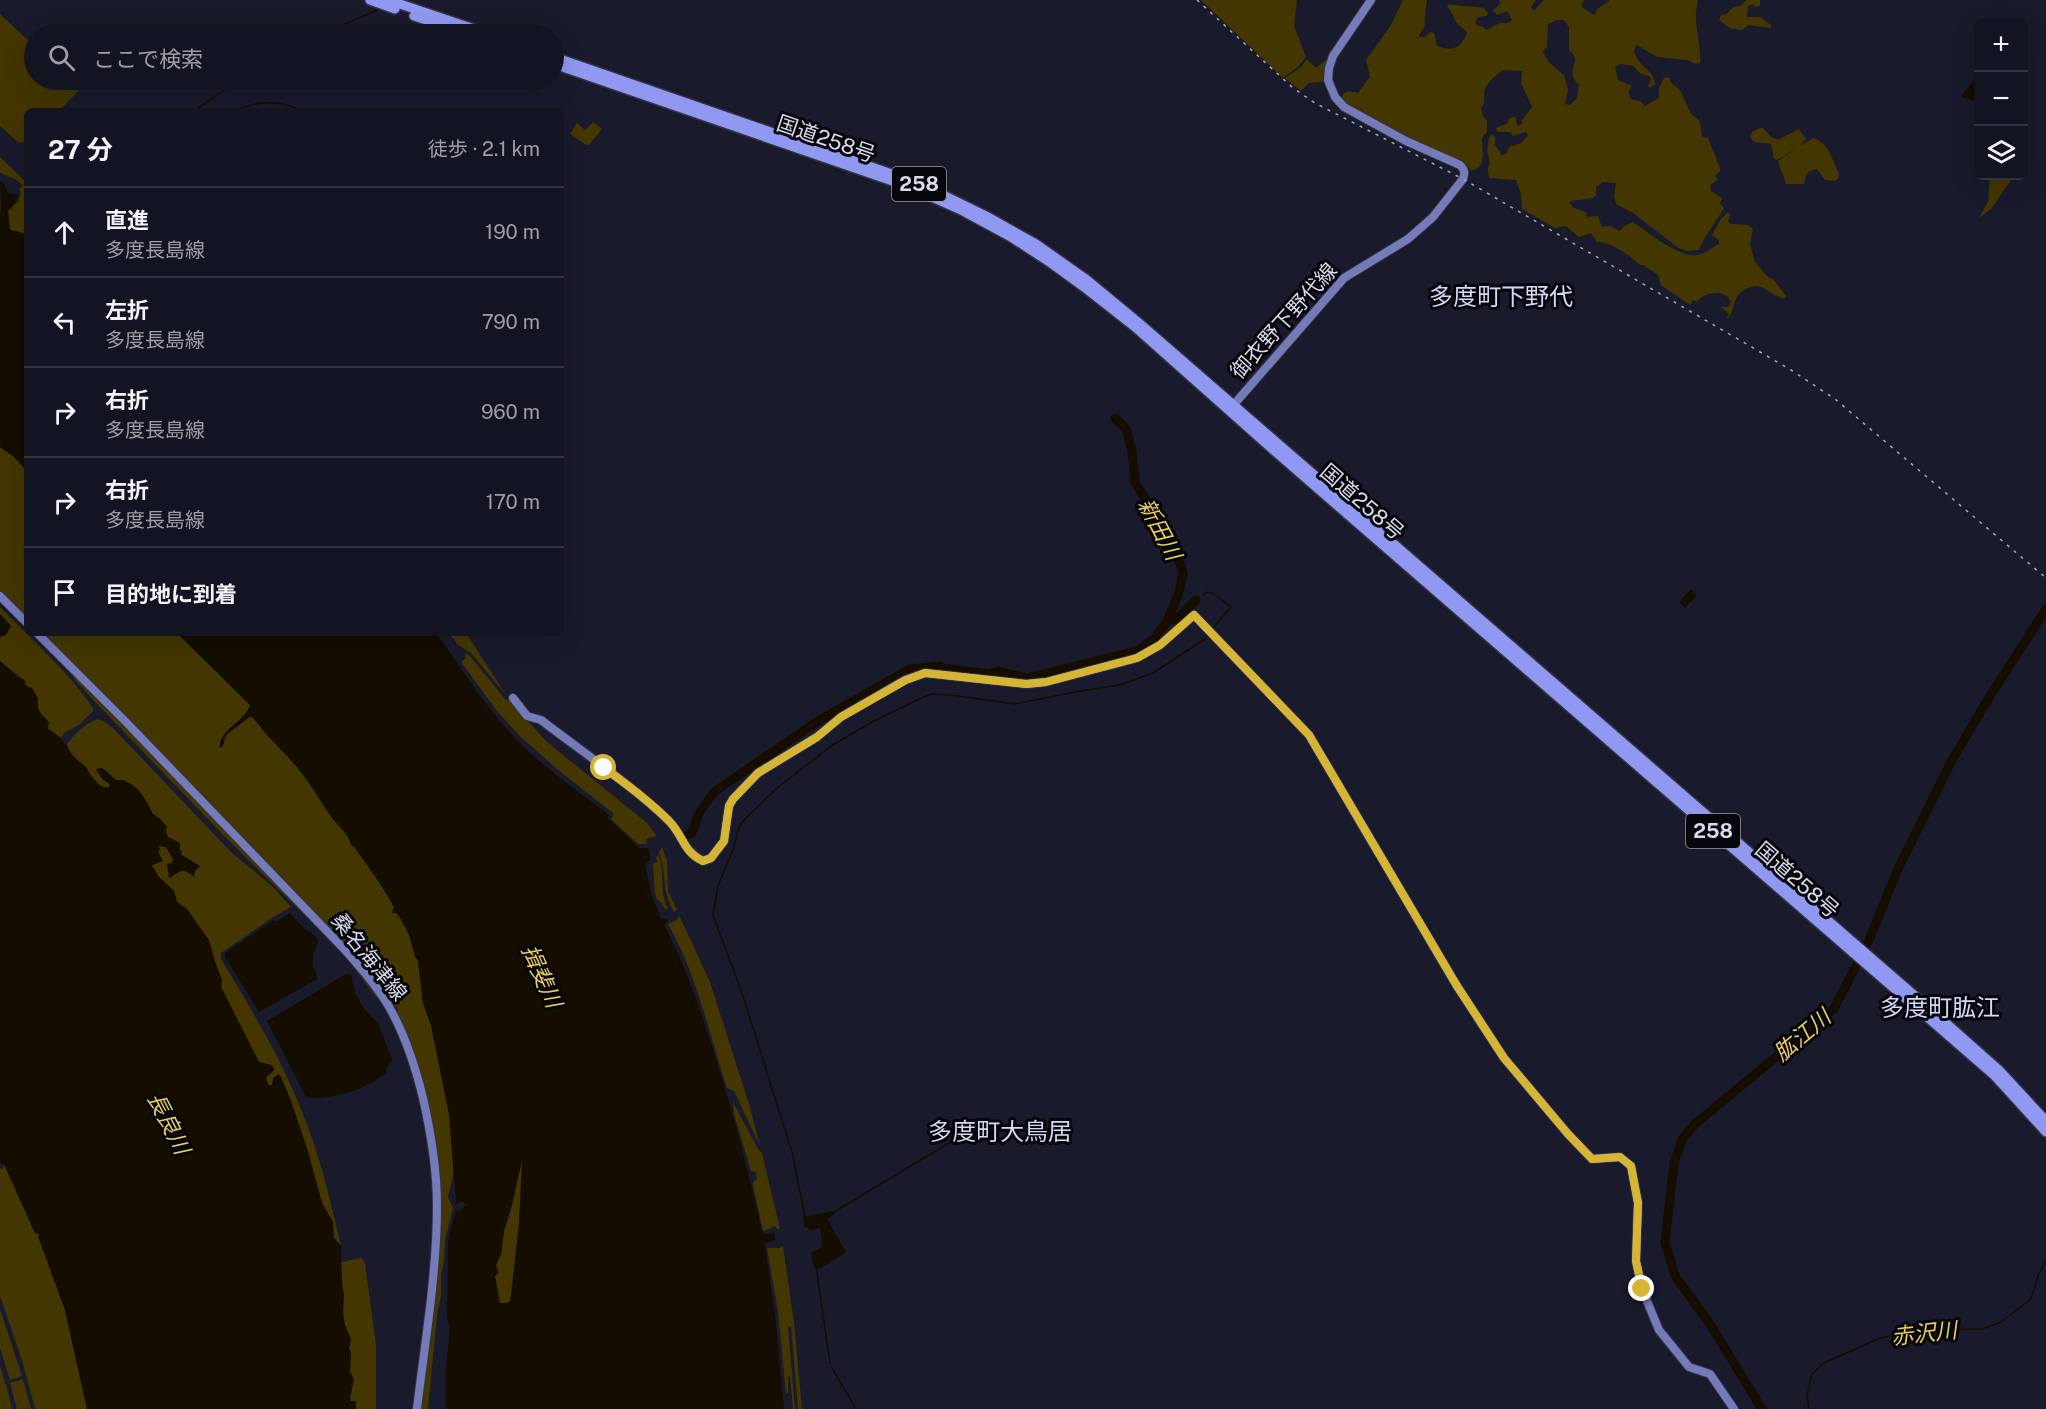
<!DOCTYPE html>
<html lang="ja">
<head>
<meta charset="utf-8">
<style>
	:root { --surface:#131421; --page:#20212e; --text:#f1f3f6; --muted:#9d9ea5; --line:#32333f }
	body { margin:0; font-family:"Public Sans","Noto Sans JP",sans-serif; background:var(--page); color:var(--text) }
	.controls { position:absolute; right:18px; top:18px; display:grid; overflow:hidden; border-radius:9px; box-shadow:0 6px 24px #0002 }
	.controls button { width:54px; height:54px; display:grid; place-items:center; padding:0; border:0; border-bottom:2px solid var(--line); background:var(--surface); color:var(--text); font:30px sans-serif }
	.stop { position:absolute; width:18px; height:18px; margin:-14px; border:4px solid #d6b534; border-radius:50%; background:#fff }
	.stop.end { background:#d6b534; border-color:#fff; box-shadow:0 2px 6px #0008 }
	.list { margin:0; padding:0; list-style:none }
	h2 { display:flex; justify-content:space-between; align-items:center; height:78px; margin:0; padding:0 24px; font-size:26px }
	h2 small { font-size:20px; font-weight:400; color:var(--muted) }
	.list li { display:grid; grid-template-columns:39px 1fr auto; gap:18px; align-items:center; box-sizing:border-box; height:90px; padding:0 24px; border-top:2px solid var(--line) }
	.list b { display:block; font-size:22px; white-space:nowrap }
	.list p { margin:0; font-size:20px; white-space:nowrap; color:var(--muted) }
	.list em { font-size:20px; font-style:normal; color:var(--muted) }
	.icon { flex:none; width:33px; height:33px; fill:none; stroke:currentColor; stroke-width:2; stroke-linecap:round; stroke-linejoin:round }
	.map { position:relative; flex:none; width:2046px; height:1409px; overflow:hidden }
	.search { position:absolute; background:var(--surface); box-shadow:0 6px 24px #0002; left:24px; top:24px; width:540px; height:66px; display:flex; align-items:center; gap:15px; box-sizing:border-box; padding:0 21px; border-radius:33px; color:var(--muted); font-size:22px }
	.panel { position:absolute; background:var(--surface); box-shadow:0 6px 24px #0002; left:24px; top:108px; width:540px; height:528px; border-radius:9px }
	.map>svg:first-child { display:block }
	.green { fill:#433600; fill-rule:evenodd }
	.water { fill:#140d00; fill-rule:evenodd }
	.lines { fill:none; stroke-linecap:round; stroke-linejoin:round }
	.stream { stroke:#140d00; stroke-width:1.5 }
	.river { stroke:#140d00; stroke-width:9 }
	.major-casing { stroke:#333442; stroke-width:10 }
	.highway-casing { stroke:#333442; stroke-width:12 }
	.major { stroke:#757ab8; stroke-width:8 }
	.highway { stroke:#9198f1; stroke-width:9 }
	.rail { stroke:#a6a8b6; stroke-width:1.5; stroke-dasharray:3 6; stroke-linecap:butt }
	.route { stroke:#d6b534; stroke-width:8 }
	.labels { text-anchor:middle; stroke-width:6; stroke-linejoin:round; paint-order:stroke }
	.shield { fill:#06060d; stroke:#999aa6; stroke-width:1.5 }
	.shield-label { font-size:20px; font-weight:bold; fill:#d8dae7 }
	.street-label { font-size:21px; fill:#d8dae7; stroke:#06060d }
	.water-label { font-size:22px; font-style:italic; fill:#eacc5f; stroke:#06060d }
	.quarter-label { font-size:24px; fill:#d4d8f2; stroke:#06060d }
</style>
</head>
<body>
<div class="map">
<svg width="2046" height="1409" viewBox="0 0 2046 1409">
	<rect width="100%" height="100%" fill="#191a2c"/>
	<!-- green -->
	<path class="green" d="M1201,0H1297L1294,26L1306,57L1299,66L1283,78Z
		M1403,0H1427C1426,6 1424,21 1425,26L1419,35V37H1425L1430,32L1434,33L1437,45C1450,53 1462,48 1467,33C1464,28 1461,28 1457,23C1453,18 1453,12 1447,7L1449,4C1452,5 1479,7 1484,8L1488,13L1486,16L1478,17L1475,23L1477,25L1484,27L1486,30L1500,23H1509L1512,20L1507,11L1497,15L1493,10L1500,4L1499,0H1536L1531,7L1534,11L1544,0H1585L1581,4L1582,7L1592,14H1596V10L1609,1V0H1698C1697,6 1695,14 1696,19C1696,29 1702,56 1700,63L1695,64L1688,60L1657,57L1637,45L1634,50C1637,67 1655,69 1655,85L1649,88L1648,86L1651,79L1649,76L1641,74L1633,66L1620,64L1615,67L1618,80L1632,86L1628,92L1632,100L1640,101L1645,106L1659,98V88L1664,78L1669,77L1671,83L1680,90L1691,114L1700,121L1702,137L1708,138L1720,168V171L1715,176L1718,180L1710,185L1711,191L1722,198L1720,204L1724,208C1716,222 1705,235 1699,250L1686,251L1677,247L1633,213L1616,204L1614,196L1616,183L1603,182L1596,187V195L1593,198L1571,201L1569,203L1574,208L1586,212L1587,217L1598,216L1602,227L1610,226L1620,231L1624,226L1633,222C1648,232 1679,258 1697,255C1706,254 1711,248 1719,244V240L1712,235L1720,220L1728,212L1730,214L1728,221L1731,224L1748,225L1753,229L1750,244L1755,262L1767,276L1774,280L1786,296L1785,298C1768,298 1764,276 1741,292C1732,299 1735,314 1726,320L1729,314L1721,307H1728L1731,302L1728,297L1721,293C1712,293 1702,294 1697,302L1693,300L1690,305L1661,285L1658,275L1643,265H1640C1630,256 1611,241 1597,242L1591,233L1579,237L1566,226L1555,228L1522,209L1521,194L1516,180L1489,178L1488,168L1490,162L1487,151L1489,138L1492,134L1495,137V145L1502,155L1506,154L1509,147L1521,143L1528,136L1526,132L1513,136L1510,132H1498L1496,130L1497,127L1507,124L1509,118L1516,117L1517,126L1522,124V120L1532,107L1521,83L1522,71L1503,70C1496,75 1485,84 1484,93C1484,100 1486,102 1481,108L1483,116L1487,121V132L1482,138C1482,151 1488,168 1470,171L1469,167L1461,160L1428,148L1343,103L1341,98L1344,93L1349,91L1358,93L1370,77L1366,60L1391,25ZM1557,20H1564L1569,27V50C1585,64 1562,68 1579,85L1577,98L1570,105L1565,104L1568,90L1564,75C1553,65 1550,66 1543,52L1547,47L1548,24Z
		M1747,0H1760V6L1755,7L1753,4L1748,6L1747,17H1760L1771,25V28L1749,25L1742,30L1730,28L1719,20L1721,15L1727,14C1730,9 1734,6 1740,6Z
		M0,14L34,46V80H88V81L59,111H27V141L19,143L0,126Z
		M1307,59L1316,68L1327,59L1325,82L1309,83L1301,91L1285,78L1301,67Z
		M593,122L602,129L589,145H586L570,134L577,123L585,130Z
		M1760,128H1763L1770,136L1778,140L1799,129L1806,139L1800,146L1813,138C1826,142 1830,153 1835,165C1837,171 1840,172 1838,179L1834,181L1825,180L1817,169C1807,171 1806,174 1804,184H1786L1778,161L1798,147L1777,160L1774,159L1771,144L1754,142L1750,137L1752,132Z
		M0,157L27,183V234L10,230L8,211L17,202L21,193L19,189L23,186C14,175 8,179 0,172Z
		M1990,176H2010L2012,179L1991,209L1979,218L1988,202Z
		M0,447L13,456L27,471V617L0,590Z
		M0,607C32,640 67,670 93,708V711L79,725L64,733L63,736L59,737L48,730L47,720L43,717L36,704L38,701L25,684V681L0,661V637L6,635L11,626L0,614Z
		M43,633H177L245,699L250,705L251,716L302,773L335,821L344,829L354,847L381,885L394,907L392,911C410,919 409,947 418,961L423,1003L431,1025L449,1114L463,1202L456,1204L454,1172L448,1197L453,1208L445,1241L444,1261L441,1276V1296L437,1315L428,1409H421L436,1277L435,1149L396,1013L398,1010L396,1006H391L247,843Z
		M449,633H466L506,695L470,652L458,645Z
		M465,653L470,656L505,699L511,702L546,741L647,823L657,836L646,839L647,844H638L611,819L614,814L557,769L520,736L497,711L461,662L466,658Z
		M70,669L354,964L382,1002L376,997L342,952L223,835L99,706L75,680Z
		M98,719L105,722L114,729L232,853L272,886L291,907L272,918L221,953V959C257,1018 292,1077 314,1144C325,1177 333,1212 341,1246L334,1238L333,1225L322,1203L308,1152L291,1101L281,1076L273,1078L272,1086L268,1085L266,1079L272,1065L259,1062L221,987L222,980L215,962L211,946L187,909L177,902L174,891L158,876L152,865L162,859L158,853L160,848L157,845L166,847L173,859L172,863L167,866L171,878C178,870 186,868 194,876L195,871L199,867L192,861L180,854V843L168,838L161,819L153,814L147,802L124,780H116L104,769L97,771L103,780L110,784L109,787H101C95,780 90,774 85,767C78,758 71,757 67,744C76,733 84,724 98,719Z
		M662,847L667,861L668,891L677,910L674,912C661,890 667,874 659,852Z
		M659,855C665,874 659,890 668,909H665L661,902L657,900L655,893L653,864L657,862L656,857Z
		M679,915L710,982L749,1104L760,1146L734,1091L727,1088C709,1033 697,975 668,924L677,920Z
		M733,1102L758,1149L762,1153L780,1229H777L775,1226L763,1231L753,1185L754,1181L757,1179L756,1172L751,1171L734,1114Z
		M522,1156L519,1224L510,1301L507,1303H499L495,1276L498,1273L496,1265L501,1254L504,1231L512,1205Z
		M4,1164L35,1233L40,1234L38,1236L65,1310L87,1409H35L22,1360L0,1296V1168L3,1169Z
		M783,1246L794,1322L802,1409H798L791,1326L788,1327L795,1409H793L790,1376L788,1377V1393H786L778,1312L767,1248H779Z
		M362,1258L365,1263L376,1345V1409H356V1401H351L350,1398L353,1377L350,1372L351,1353L349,1349L351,1340L345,1325L342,1304L344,1297L340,1265L341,1262Z
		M0,1309L22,1376L10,1380L0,1348Z
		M0,1366L5,1382L4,1384H6L12,1409H0Z
		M23,1379L31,1409H17L10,1383Z"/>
	<!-- water -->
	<path class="water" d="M1974,79L1978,80V102L1961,97Z
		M0,180L4,184L8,193L19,195L17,202L8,211L10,230L27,234V471L13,456L0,447V216C3,205 0,193 0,180Z
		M1691,589L1697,595L1685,608L1679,602Z
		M0,614L11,626L6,635L0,637Z
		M177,633H436C462,669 486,708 517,740C544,768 578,791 609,815L608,818L639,848H648L651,858L645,865L652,896L661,919H667L668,921L665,924V927C688,971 701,1012 716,1059C734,1116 749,1173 762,1232L765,1234L774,1233L775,1240L766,1243L765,1246L775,1313L784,1409H446V1369L450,1327L447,1317L448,1241L456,1209L458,1212L466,1205L463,1202L456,1204L449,1114L431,1025L423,1003L418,961L415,957L410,936L397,913H392L394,907L381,885L356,848L351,845C348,833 341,829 333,819C322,805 315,790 304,776C293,760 279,748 266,734C261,728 257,721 251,716L226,735L223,746L220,748C218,730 246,721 250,705ZM523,1156L519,1224L511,1301L507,1303H500L495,1276L498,1273L496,1265L501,1254L504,1231L512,1205Z
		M0,661L19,678L24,679L26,686L32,688L38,698C38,714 38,710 49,722L48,729C65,738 65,747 75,759C78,762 84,765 87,768C90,777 99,789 109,787L110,784L103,780L96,769L102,768L116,780C130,780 139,788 146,801C149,805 149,810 153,814C158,818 163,821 167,827L166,832L168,837L180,843L179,850L182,851L181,855L200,866L195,871L194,877C181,866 181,872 169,878L167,864L172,863L173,859L166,847L158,846L160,849L158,852L163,861L152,865L158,876L174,891L177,902L187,909L209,940L215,962L222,980L221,987L259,1062L273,1066L274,1070L266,1078L268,1085H272L274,1077L279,1074L291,1101L308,1152L322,1203L333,1222L334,1238L341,1246L342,1287L344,1294L343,1314L345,1325L351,1340L349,1348L351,1353L350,1372L354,1380L350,1398L351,1401H356V1409H87L65,1310L38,1236L40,1234L35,1233L4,1164L0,1163Z
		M290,913C295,918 299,924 304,928C310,932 315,934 318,941C316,949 311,957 313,966C314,972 318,972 317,979L259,1012L225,957V953L274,920L276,922Z
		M346,974L351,975L355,993L365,1010L378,1023L392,1060L386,1069L387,1073C365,1089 333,1101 306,1097L267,1021Z
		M833,1211L835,1214L827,1219L846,1252L819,1269L814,1268L811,1253L823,1247L820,1228L809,1230L808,1227L805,1228L803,1217Z"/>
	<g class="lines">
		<!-- stream -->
		<path class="stream" d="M322,34L382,8
			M194,111L239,80
			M237,111C257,99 283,101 303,111
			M1204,595L1207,592L1212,593L1231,607L1212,629
			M834,1212L954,1140
			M805,1217L792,1152L741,990L713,915L718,886L733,849L739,827L745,819L776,789L831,746L872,722L921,698L931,694L950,695L1015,704L1080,691L1120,685L1153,673L1205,639L1209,633
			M816,1266L830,1363
			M832,1368L856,1409
			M1809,1409L1807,1396L1810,1381L1812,1374L1824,1363L1880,1338L1930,1330L1982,1329L2001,1322L2031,1299L2038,1276L2046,1260"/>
		<!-- river -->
		<path class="river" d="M1166,623L1179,617L1196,600
			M683,837L692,833L699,813L714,792L818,721L910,669L940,666L943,668L989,674L998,671L1027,678L1139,650L1154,639L1166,623L1178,595L1183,574L1181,566L1164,530L1135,482L1132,451L1126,429L1115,418
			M1762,1409L1710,1324L1675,1276L1665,1242L1674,1163L1683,1138L1695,1124L1834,1009L1868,942L1898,869L1952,760L1990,696L2046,609"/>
		<defs>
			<path id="major" d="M1230,409L1344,278L1408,239L1433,217L1463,179C1465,173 1465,170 1460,165L1406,141L1344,107L1335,97L1328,80L1329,68L1333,56L1371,0
				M0,596L27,623
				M37,633L125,721L346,951C361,968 376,985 388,1005C405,1034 415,1065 423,1098C431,1133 437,1169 437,1206C437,1273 425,1342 417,1409
				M513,698L527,716L541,720C584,753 629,783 668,820C683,835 683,851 703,861L711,858L724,841L729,806L733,799L758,773L817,737L841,717L905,680L925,673L1027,684L1046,682L1137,658L1160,645L1194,615L1309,735L1457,986L1504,1058L1568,1134L1592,1159L1620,1157L1631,1166L1638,1203L1636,1261L1642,1289L1659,1330L1689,1367L1710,1374L1734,1409"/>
			<path id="highway" d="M370,0L395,9
				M388,0L489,34
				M414,16L469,34
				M554,57L912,181L939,193L986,216L1036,244L1087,280L1139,323L1930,1009L1999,1070L2046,1121
				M554,64L907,186L963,211L1011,237L1051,263L1084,287L1135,327L1278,454L1994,1075L2046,1132"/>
		</defs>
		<!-- major casing -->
		<use href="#major" class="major-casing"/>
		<!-- highway casing -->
		<use href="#highway" class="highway-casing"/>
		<!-- major -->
		<use href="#major" class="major"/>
		<!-- highway -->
		<use href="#highway" class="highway"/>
		<!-- rail -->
		<path class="rail" d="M1197,0L1293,88L1315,103L1463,179L1791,370L1835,399L2046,578"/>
	</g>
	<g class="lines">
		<!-- route -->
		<path class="route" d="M604,768C627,785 651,802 670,822C684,837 683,852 703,861L711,858L724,841L729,806L733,799L758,773L817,737L841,717L906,680L925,673L1026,684L1046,682L1137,658L1160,645L1194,615L1309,735L1457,986L1504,1058L1568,1134L1592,1159L1620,1157L1631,1166L1638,1203L1636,1261L1642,1289"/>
	</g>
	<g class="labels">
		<!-- shield labels -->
		<g class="shield">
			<rect x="892" y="167" width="54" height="34" rx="4.5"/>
			<rect x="1686" y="814" width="54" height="34" rx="4.5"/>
		</g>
		<g class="shield-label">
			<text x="919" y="191">258</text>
			<text x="1713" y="838">258</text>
		</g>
		<!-- street labels -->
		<g class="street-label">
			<text transform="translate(826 139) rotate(19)" y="7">国道258号</text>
			<text transform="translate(1284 321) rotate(-48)" y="7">御衣野下野代線</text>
			<text transform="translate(1362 502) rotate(41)" y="7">国道258号</text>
			<text transform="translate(1797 880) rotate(41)" y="7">国道258号</text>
			<text transform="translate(369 957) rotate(51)" y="7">桑名海津線</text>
		</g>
		<!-- water labels -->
		<g class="water-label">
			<text transform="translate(1160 529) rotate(62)" y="8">新田川</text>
			<text transform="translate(542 976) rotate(66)" y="8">揖斐川</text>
			<text transform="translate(1802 1035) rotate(-40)" y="8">肱江川</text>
			<text transform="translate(169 1123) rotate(63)" y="8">長良川</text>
			<text transform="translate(1924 1333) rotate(-6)" y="8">赤沢川</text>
		</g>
		<!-- quarter labels -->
		<g class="quarter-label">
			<text x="1501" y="305">多度町下野代</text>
			<text x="1940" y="1016">多度町肱江</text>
			<text x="1000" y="1140">多度町大鳥居</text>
		</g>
	</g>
</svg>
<div class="controls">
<button>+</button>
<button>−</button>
<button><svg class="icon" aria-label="layers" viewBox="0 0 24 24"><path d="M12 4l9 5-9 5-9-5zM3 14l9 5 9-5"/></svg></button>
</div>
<div class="stop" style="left:604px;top:768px"></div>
<div class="stop end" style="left:1642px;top:1289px"></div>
<div class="search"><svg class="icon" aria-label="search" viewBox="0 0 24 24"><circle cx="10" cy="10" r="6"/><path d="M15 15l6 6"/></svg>ここで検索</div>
<section class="panel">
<h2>27 分<small>徒歩 · 2.1 km</small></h2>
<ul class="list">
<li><svg class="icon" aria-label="ahead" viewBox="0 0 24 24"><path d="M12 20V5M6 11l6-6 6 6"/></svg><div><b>直進</b><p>多度長島線</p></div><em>190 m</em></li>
<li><svg class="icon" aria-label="left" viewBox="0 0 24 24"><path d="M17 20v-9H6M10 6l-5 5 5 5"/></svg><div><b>左折</b><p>多度長島線</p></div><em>790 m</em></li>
<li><svg class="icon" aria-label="right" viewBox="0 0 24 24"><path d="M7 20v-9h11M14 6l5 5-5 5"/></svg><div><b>右折</b><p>多度長島線</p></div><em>960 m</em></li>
<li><svg class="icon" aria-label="right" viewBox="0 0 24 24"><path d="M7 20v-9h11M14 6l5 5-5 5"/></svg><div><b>右折</b><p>多度長島線</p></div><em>170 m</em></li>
<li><svg class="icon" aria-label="arrive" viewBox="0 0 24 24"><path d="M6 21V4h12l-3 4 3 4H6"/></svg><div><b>目的地に到着</b></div></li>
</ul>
</section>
</div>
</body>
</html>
